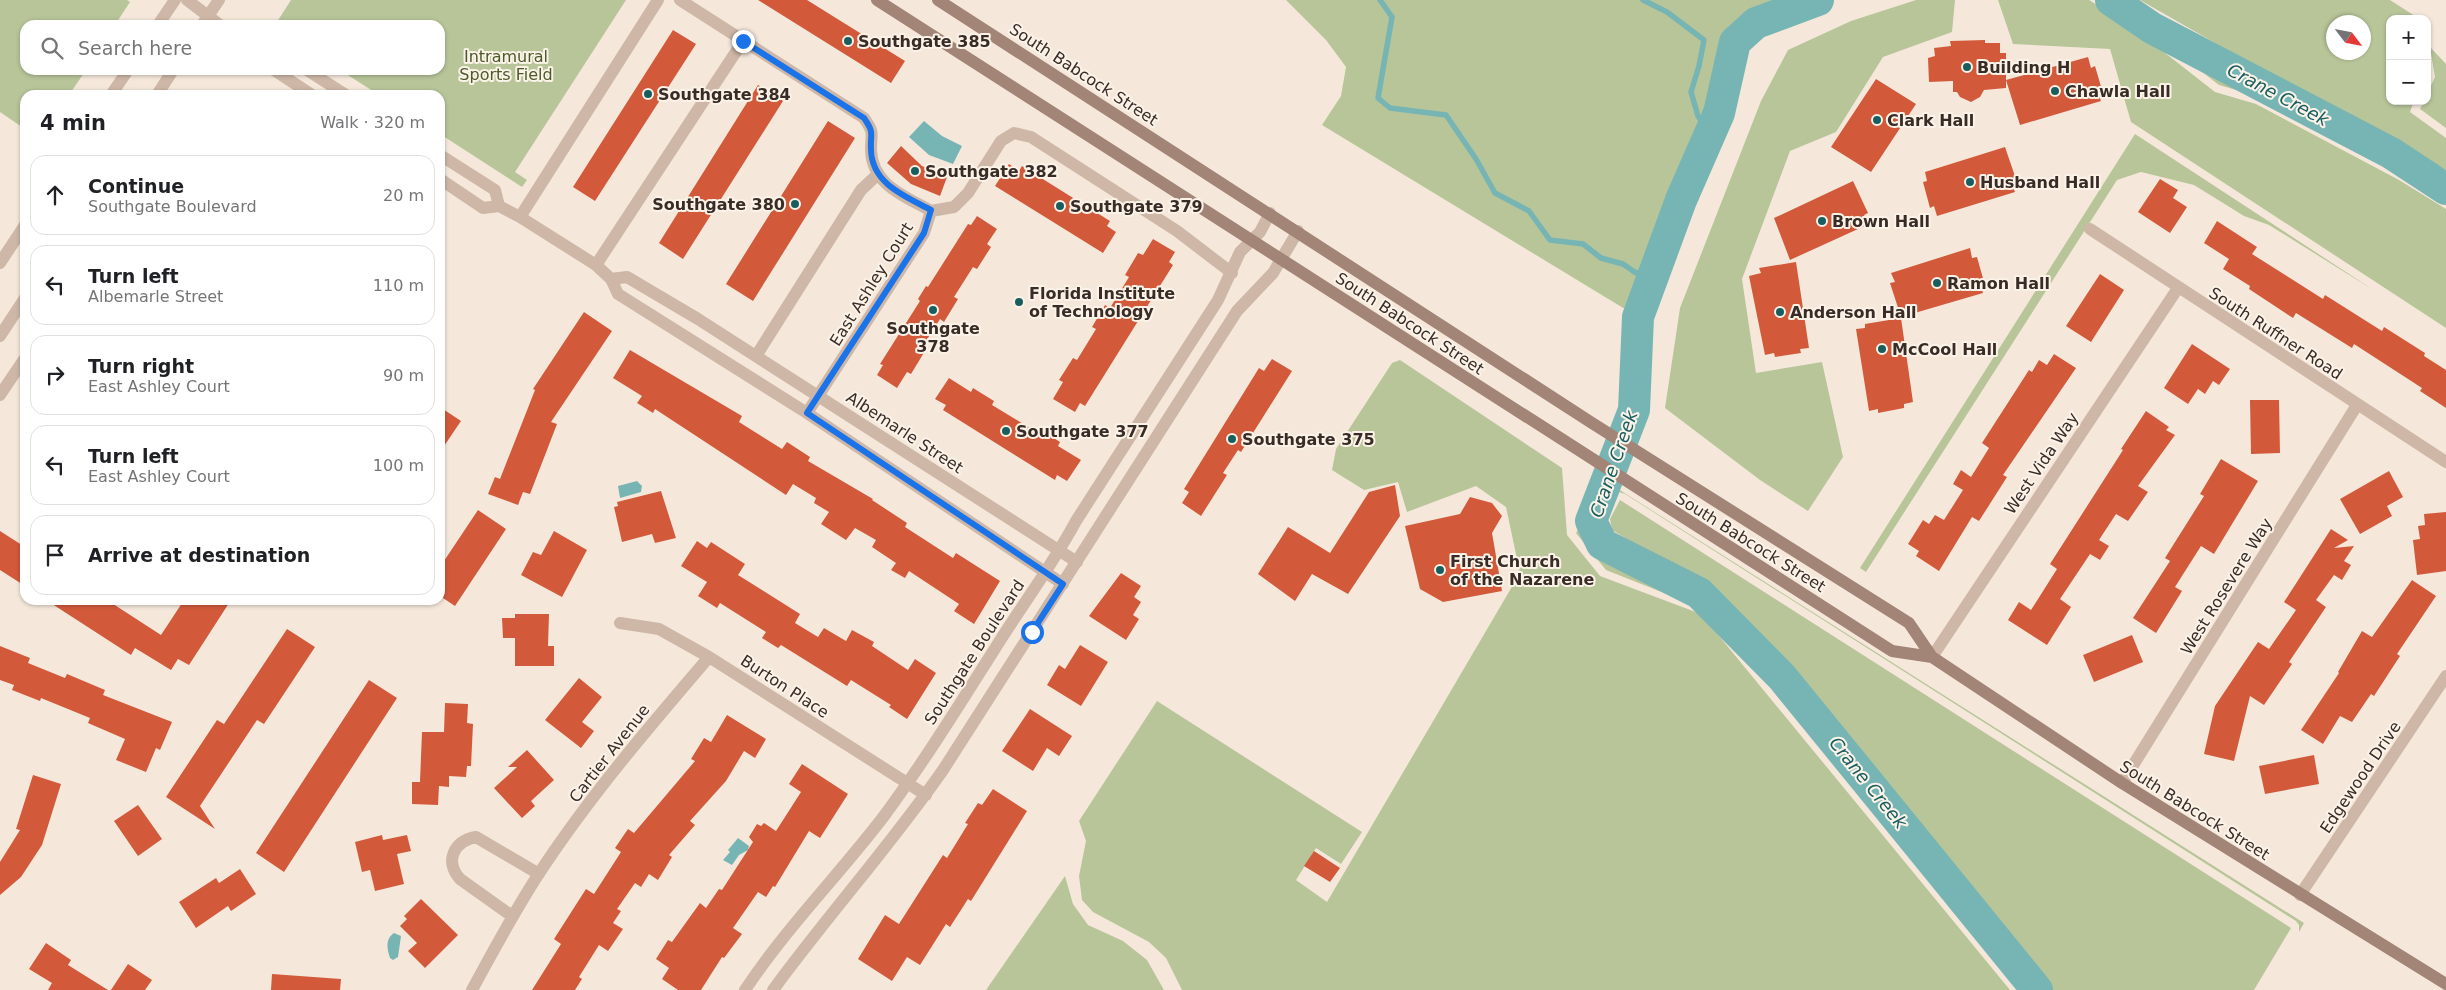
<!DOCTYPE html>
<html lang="en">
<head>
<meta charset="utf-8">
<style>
	:root { --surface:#fff; --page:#f6f6f6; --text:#202124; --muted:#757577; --line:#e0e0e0 }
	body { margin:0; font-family:"DejaVu Sans",sans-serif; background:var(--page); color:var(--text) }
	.controls { position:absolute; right:15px; top:15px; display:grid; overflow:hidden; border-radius:10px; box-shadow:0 1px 4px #0004 }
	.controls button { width:45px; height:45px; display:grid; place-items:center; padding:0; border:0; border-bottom:1px solid var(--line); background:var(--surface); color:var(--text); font:25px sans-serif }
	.compass { position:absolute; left:2326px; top:15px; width:45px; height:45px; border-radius:50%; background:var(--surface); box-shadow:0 1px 4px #0004; rotate:122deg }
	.stop { position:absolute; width:15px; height:15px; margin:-11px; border:4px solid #1a73e8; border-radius:50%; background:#fff }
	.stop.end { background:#1a73e8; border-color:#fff; box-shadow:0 1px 5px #0008 }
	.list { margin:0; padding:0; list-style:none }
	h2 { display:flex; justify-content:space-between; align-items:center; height:65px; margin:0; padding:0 20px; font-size:21px }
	h2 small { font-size:16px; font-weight:400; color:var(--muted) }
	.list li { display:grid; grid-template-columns:32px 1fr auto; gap:15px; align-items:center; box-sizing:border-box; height:80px; margin:0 10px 10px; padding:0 10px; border:1px solid var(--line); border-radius:15px }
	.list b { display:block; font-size:19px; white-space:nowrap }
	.list p { margin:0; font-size:16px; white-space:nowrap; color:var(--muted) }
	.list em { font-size:16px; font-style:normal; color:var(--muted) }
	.icon { flex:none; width:28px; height:28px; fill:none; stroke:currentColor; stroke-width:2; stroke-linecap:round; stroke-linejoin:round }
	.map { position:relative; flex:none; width:2446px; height:990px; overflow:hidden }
	.search { position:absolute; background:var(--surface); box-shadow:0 1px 4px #0004; left:20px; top:20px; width:425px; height:55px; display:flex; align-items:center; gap:12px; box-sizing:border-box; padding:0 18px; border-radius:15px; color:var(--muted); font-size:19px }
	.panel { position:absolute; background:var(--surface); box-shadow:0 1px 4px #0004; left:20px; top:90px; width:425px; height:515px; border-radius:15px }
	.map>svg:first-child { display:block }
	.green { fill:#b8c599; fill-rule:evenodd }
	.water { fill:#77b5b5 }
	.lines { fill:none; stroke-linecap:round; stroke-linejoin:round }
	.stream { stroke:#77b5b5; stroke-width:5.5 }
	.river { stroke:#77b5b5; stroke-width:32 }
	.building { fill:#d25a3b }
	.minor { stroke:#ceb7a6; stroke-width:12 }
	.tertiary { stroke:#ceb7a6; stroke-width:12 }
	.secondary { stroke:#a28577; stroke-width:12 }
	.route { stroke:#1a73e8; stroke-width:6 }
	.poi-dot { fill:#185e5f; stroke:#fbf2e8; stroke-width:2 }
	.labels { text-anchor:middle; stroke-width:4; stroke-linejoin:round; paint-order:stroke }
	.poi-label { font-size:16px; font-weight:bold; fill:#392c27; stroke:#fbf2e8; text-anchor:start }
	.park-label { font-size:16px; fill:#4a5a28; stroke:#fbf2e8 }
	.street-label { font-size:16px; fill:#392c27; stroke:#fbf2e8 }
	.water-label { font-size:18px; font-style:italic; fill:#185e5f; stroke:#fbf2e8 }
</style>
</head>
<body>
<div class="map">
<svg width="2446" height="990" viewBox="0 0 2446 990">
	<rect width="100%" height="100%" fill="#f5e8db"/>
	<!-- green -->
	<path class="green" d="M0,0H127L130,2L115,25H25V70H86L69,95H25V129L0,112Z
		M291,0H626L515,172L527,180L522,187L440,134V95H379L340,70H440V25H275Z
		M1286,0H1782L1756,8L1725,34L1735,42L1719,113L1681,200L1638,317L1322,125L1341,96L1346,67L1326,40Z
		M1916,0H1955L1952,32L1883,57L1836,132L1790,151L1742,279L1756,373L1822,362L1843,457L1808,511L1760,480L1665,408L1680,308L1761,101L1788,50L1851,21Z
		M1998,0H2089L2128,24L2215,92L2256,104L2399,180L2446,209V328L2131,122L2110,49L2013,44Z
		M2140,0H2390L2415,16L2416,19H2390V101H2414L2410,112L2446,138V170L2299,91ZM2334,22H2364V52H2334Z
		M2194,39L2296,98L2446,179V199L2403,173L2260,97L2219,85L2183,57Z
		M2430,47L2446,64V128L2420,109L2424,101H2427V94L2435,77Z
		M2135,134L2375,291L2269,225L2244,216L2194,185L2141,172L2117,180L1866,572L1860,568Z
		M1400,360L1562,468L1567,535L1600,576L1701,614L2010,990H1182L1166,958L1149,942L1093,912L1082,900L1079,876L1086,841L1079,821L1157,701L1362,832L1341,864L1316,848L1296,880L1327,902L1520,573L1506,507L1476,486L1407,512L1398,482L1364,490L1332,470L1336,449L1392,363Z
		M1607,482L2304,923L2299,932V925L2296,921L1625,494L1619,492L1614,494L1602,517L1606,535L1703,594L1710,606L1793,687L2038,990H2021L1707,610L1606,570L1576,533Z
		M1620,500L2291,928L2254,990H2049L1799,682L1716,601L1709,589L1612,530L1610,519Z
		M1065,876L1073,904L1088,925L1123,941L1147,960L1164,990H986Z"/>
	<!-- water -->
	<path class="water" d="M924,121L942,136L962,146L953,164L929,155L909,137Z
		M637,481L642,486L641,492L620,498L618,486Z
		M738,838L749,846L748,850L739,855L732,865L723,860L730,852L728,850Z
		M394,933L401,936L398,957L393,960L390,958C387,949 385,939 394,933Z"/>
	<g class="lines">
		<!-- stream -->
		<path class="stream" d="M1380,0L1392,17L1378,98L1390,108L1446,115L1476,159L1495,193L1529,211L1550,240L1583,244L1601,258L1623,264L1636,273L1655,270
			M1643,0L1667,12L1704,40L1699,66L1691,92L1698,116L1709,133"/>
		<!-- river -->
		<path class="river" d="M1818,0L1756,23L1735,42L1719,113L1681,200L1638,317L1634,410L1591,521L1602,544L1699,593L1782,677L2037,990
			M2111,0L2152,28L2391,153L2446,189"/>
	</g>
	<!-- building -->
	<path class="building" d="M758,0H807L905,61L891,83Z
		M673,30L696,44L595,201L573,187Z
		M1985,40V43H2000V53H2006V88L1984,90L1980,97L1971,102L1960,97L1957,92H1953V81L1929,82L1928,58L1935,56L1934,48L1951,46L1950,41Z
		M2088,57L2091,68L2095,66L2102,90L2098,92L2101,101L2020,125L2006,80Z
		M1876,79L1916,104L1871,172L1831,147Z
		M758,85L783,101L683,259L659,243Z
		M828,121L855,138L753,301L726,284Z
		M901,146L922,166L947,177L940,196L911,184L887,163Z
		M2005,147L2017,182L2011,183L2015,192L1937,216L1934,206L1930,208L1923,182L1927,181L1925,172Z
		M1009,164L1019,171L1022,166L1110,221L1107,226L1116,232L1103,253L995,186Z
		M2160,179L2178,190L2173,198L2187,207L2170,233L2138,212Z
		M1853,181L1868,213L1864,215L1869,224L1790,260L1774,218Z
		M977,216L997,229L987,244L991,247L977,269L973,267L954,297L958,299L944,322L940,319L921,349L925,351L911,374L907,372L897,388L877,375L883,365L880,364L920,301L918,299L926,286L928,287L968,224L971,225Z
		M2217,221L2257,247L2252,254L2323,299L2325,295L2382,331L2384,327L2425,353L2424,356L2446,370V408L2420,391L2422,388L2354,344L2352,348L2296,313L2293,318L2249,289L2250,286L2223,269L2229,259L2204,243Z
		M1153,239L1175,252L1169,262L1173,265L1085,406L1080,403L1075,412L1053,399L1063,382L1059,380L1073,358L1077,360L1096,329L1092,327L1105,305L1110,308L1129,277L1125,275L1138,253L1143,255Z
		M1970,248L1972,258L1977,257L1984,282L1980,283L1983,293L1901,317L1890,283L1895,282L1891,273Z
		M1796,262L1809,348L1800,349L1801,353L1775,357L1774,353L1765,355L1749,276L1761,273L1759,268Z
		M2100,274L2124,290L2091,342L2066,326Z
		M584,312L612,331L551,422L557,424L530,494L523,492L518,505L488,494L495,477L500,479L535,390L533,389Z
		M1901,318L1913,402L1904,404V408L1878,413V409L1869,411L1856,329L1865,328V324Z
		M2192,344L2230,369L2219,385L2213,381L2205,394L2198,389L2188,404L2164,388Z
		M630,350L742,416L739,422L782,449L787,442L810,457L808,461L873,499L872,500L907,523L905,527L953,558L956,553L1000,581L974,624L954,611L959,604L909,571L905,578L891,570L896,563L872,547L876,540L855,528L846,540L821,524L829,512L814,503L816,498L793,484L786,495L655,409L653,413L637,403L642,396L613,378Z
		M2054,354L2076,368L2003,475L2007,477L1979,521L1972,517L1939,571L1916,556L1919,551L1908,544L1923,520L1929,524L1935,515L1944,520L1963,490L1953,484L1961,470L1971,477L1989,448L1982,443L2029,370L2032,372L2039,360L2047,365Z
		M1272,359L1292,371L1241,452L1238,450L1223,473L1227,475L1201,516L1182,503L1189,492L1184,489L1259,368L1264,371Z
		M949,378L971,392L973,388L994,401L992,405L1038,433L1040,429L1060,442L1058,446L1081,460L1067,481L1057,475L1055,480L943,410L946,405L935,399Z
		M2250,400H2279L2280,453L2251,454Z
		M440,407L461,421L440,452Z
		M2146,411L2169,427L2166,430L2175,435L2138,486L2148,492L2128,521L2116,514L2099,540L2109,546L2100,560L2090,554L2060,599L2071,607L2047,645L2008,620L2019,602L2031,610L2057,569L2050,564L2123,450L2121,449Z
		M2221,459L2258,481L2214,554L2201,546L2175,587L2182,591L2156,633L2133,618L2170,561L2165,558L2204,496L2200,494Z
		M2389,471L2403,497L2387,506L2392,516L2360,534L2340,499Z
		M1395,485L1400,516L1348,594L1312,574L1295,601L1258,574L1288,527L1330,553L1369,492Z
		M661,491L676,538L655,543L652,534L622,542L614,507L618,506L617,502Z
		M1470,497L1492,503L1502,516L1492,533L1502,591L1443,602L1420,589L1405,526L1460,514Z
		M478,510L506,529L455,606L440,596V567Z
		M2446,512V571L2417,575L2413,540L2420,539L2418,526L2425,525L2424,514Z
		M2331,529L2348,540L2334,548L2354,546L2344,561L2351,565L2342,580L2334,575L2316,600L2326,607L2289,662L2292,664L2264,705L2250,696L2234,761L2204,754L2215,706L2258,642L2269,649L2296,610L2284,602Z
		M0,531L25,547V586L0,570Z
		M554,531L587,550L562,597L521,575L533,552L541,555Z
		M697,541L707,548L711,542L745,564L738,575L800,614L795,623L818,637L824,628L846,641L852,630L874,642L872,646L908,670L915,659L936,673L907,719L889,707L891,705L851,680L847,686L781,645L778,648L762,638L766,632L720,603L717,608L698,596L707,582L681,566Z
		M1121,573L1141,586L1134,597L1141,602L1133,615L1139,619L1126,640L1089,616Z
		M2412,580L2436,596L2397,654L2400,656L2374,696L2371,694L2352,722L2340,716L2323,744L2301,730L2339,673L2338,672L2362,631L2372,637Z
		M46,600H107L161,635L184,600H231L189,665L178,659L171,670L135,648L131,655Z
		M515,614H549L548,646H554V666H515V638H503L502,618H515Z
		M287,629L315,647L264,724L257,720L200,806L215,829L166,797L217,720L224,724Z
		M2132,635L2143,662L2094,682L2083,655Z
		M1080,645L1108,662L1081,706L1047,685L1059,665L1065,669Z
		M0,646L30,658L28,663L65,678L67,674L105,690L103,695L172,722L160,750L156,748L146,772L116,760L125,739L88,723L90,718L41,698L40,701L12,690L14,685L0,680Z
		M579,678L602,697L582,722L594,731L581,748L545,720Z
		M369,680L397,698L284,872L256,853Z
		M445,703L468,704L467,723L473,724L471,766H467L466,777L449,776V787L439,786L438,805L412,804V782H420L422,732H444Z
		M1030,709L1072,736L1059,756L1047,748L1033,771L1002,751Z
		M727,715L766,739L755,758L744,751L726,781L690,821L695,825L669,855L672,857L658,880L649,874L641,887L635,883L617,909L621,911L613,923L623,929L608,951L599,945L579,977L582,979L575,990H532L561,944L554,939L586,889L594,894L621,852L615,848L628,829L634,833L695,761L691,759L704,738L711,742Z
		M527,750L554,780L531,801L535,806L522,818L494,788L517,767H508Z
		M2314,755L2319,784L2265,794L2259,766Z
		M802,764L848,794L820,838L809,831L775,887L773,886L766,897L758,892L733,928L742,934L724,958L722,957L701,990H678L662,979L669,968L656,959L668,940L672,942L700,903L706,908L719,889L722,890L753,842L749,837L757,824L761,826L764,823L776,831L801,792L789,784Z
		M33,775L61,784L42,845L21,877L0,895V862L20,830L16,829Z
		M993,789L1027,811L971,901L968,899L950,927L946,924L920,965L907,957L892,981L858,959L885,915L899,924L943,855L947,858L968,824L965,823L978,803L982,805Z
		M138,805L162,839L138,856L114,821Z
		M382,835L383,840L407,835L411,851L397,854L404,884L375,891L370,870L362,872L355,842Z
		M1314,851L1340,868L1330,882L1304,866Z
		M240,869L256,894L231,911L228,906L196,928L179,902L216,878L219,883Z
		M421,899L458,935L425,968L408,951L417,943L400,926L407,919L404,916Z
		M46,943L71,960L68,965L108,990H48L52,983L29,969Z
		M128,964L152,980L145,990H111Z
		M272,974L341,979L340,990H271Z"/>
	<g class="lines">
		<!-- minor -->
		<path class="minor" d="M187,0L220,25
			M680,0L864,118C875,134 871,132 871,150C872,185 905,196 931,211L924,233L807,413
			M274,70L312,95
			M307,70L346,95
			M440,155L495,190L499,206
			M440,179L483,208L499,206L520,217L596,265L611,279L618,294L807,413L1063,584
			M931,211L954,207L968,193L1001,141L1014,133L1031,137L1177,231L1232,273
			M520,217L658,0
			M2090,229L2446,462
			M596,265L743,41
			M611,279L627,277L698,319L1077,562
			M756,356L861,190L877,175
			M0,395L25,358
			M620,623L659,629L709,657L926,795
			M1932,657L2178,288
			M2122,783L2357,405
			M2300,895L2446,676
			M512,916L460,879C444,861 454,841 476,837L539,874
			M472,990C493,951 514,912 538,875C589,797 649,727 709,657
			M745,990C786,928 839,875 884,816C926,759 963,699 1001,639C1026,600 1054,562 1076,521L1218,300L1240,252L1260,232L1270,213
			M773,990C828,915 890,846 943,770L1237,311L1273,273L1298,231"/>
		<!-- tertiary -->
		<path class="tertiary" d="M158,25L175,0
			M202,25L219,0
			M111,95L128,70
			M157,95L173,70
			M0,263L25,225
			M0,336L25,298"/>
		<!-- secondary -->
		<path class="secondary" d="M877,0L1892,651L1932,657
			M938,0L1592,423L1909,623L1932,657L2122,783L2446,984"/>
	</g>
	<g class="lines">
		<!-- route -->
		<path class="route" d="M743,41L864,118C875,134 870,132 871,150C872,184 905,196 931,210L924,233L807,413L1063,584L1032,632"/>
	</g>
	<!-- markers -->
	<g class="poi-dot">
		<circle cx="848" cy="41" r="5"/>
		<circle cx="1967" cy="67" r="5"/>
		<circle cx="2055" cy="91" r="5"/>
		<circle cx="648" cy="94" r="5"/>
		<circle cx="1877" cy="120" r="5"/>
		<circle cx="915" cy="171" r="5"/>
		<circle cx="1970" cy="182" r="5"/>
		<circle cx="795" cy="204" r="5"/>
		<circle cx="1060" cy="206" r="5"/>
		<circle cx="1822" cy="221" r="5"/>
		<circle cx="1937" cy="283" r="5"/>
		<circle cx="1019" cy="302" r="5"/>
		<circle cx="933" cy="310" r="5"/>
		<circle cx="1780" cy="312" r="5"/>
		<circle cx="1882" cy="349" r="5"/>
		<circle cx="1006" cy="431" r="5"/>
		<circle cx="1232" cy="439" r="5"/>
		<circle cx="1440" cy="570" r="5"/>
	</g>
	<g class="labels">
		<!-- poi labels -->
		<g class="poi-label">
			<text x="858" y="47">Southgate 385</text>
			<text x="1977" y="73">Building H</text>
			<text x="2065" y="97">Chawla Hall</text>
			<text x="658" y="100">Southgate 384</text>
			<text x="1887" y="126">Clark Hall</text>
			<text x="925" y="177">Southgate 382</text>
			<text x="1980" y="188">Husband Hall</text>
			<text x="785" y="210" text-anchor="end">Southgate 380</text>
			<text x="1070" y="212">Southgate 379</text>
			<text x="1832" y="227">Brown Hall</text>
			<text x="1947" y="289">Ramon Hall</text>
			<text x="1029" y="299">Florida Institute<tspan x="1029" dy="18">of Technology</tspan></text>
			<text x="1790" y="318">Anderson Hall</text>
			<text x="933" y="334" text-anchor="middle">Southgate<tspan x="933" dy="18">378</tspan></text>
			<text x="1892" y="355">McCool Hall</text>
			<text x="1016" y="437">Southgate 377</text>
			<text x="1242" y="445">Southgate 375</text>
			<text x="1450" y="567">First Church<tspan x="1450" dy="18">of the Nazarene</tspan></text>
		</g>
		<!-- park labels -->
		<g class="park-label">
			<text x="506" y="62">Intramural<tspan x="506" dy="18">Sports Field</tspan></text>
		</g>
		<!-- street labels -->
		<g class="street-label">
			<text transform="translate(1084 74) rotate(33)" y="6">South Babcock Street</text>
			<text transform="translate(871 284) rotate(-58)" y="6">East Ashley Court</text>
			<text transform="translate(1410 323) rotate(33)" y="6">South Babcock Street</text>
			<text transform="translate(2276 333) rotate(33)" y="6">South Ruffner Road</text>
			<text transform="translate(905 432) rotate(33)" y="6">Albemarle Street</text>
			<text transform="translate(2041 463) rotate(-56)" y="6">West Vida Way</text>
			<text transform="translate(1751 542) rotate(32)" y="6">South Babcock Street</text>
			<text transform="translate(2226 586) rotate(-58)" y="6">West Rosevere Way</text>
			<text transform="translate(974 652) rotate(-57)" y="6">Southgate Boulevard</text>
			<text transform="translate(785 686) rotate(33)" y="6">Burton Place</text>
			<text transform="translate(609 753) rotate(-52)" y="6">Cartier Avenue</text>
			<text transform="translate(2360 777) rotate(-56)" y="6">Edgewood Drive</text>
			<text transform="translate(2195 810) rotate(32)" y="6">South Babcock Street</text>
		</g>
		<!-- water labels -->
		<g class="water-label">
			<text transform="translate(2278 95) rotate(28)" y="6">Crane Creek</text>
			<text transform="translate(1614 464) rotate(-71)" y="6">Crane Creek</text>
			<text transform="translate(1868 783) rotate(51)" y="6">Crane Creek</text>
		</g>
	</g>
</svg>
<div class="controls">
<button>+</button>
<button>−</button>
</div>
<svg class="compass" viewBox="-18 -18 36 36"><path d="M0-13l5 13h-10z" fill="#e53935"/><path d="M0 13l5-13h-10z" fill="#757577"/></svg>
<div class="stop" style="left:1032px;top:632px"></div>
<div class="stop end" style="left:743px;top:41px"></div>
<div class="search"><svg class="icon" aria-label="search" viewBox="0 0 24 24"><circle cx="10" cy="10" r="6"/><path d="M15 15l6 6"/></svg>Search here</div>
<section class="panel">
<h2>4 min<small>Walk · 320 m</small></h2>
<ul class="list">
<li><svg class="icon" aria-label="ahead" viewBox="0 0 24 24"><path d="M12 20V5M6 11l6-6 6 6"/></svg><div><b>Continue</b><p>Southgate Boulevard</p></div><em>20 m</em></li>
<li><svg class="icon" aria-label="left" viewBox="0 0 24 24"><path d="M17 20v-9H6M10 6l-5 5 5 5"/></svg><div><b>Turn left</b><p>Albemarle Street</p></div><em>110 m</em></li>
<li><svg class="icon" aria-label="right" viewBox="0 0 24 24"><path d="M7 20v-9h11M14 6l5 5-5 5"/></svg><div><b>Turn right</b><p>East Ashley Court</p></div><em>90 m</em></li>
<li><svg class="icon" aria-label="left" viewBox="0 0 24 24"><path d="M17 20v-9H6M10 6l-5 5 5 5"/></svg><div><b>Turn left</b><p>East Ashley Court</p></div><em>100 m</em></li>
<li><svg class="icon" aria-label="arrive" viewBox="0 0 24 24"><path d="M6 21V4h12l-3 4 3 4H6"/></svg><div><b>Arrive at destination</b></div></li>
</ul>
</section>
</div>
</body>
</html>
